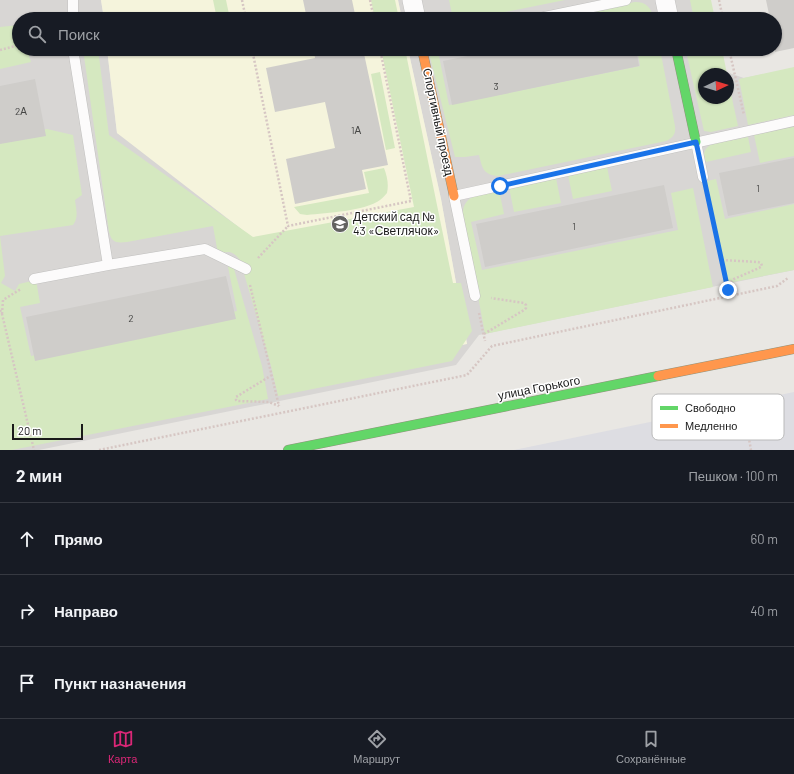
<!DOCTYPE html>
<html lang="ru">
<head>
<meta charset="utf-8">
<style>
	:root { --surface:#171b24; --page:#242831; --text:#f1f3f6; --muted:#9ea1a6; --line:#363941; --accent:#db2777 }
	body { margin:0; font-family:Barlow,sans-serif; background:var(--page); color:var(--text) }
	.compass { position:absolute; left:698px; top:68px; width:36px; height:36px; border-radius:50%; background:var(--surface); box-shadow:0 1px 3px #0004; rotate:86deg }
	.scale { position:absolute; left:12px; bottom:10px; width:71px; box-sizing:border-box; padding-left:4px; border:2px solid #1a1a1a; border-top:0; font-size:11px; line-height:14px; white-space:nowrap; color:#1a1a1a; -webkit-text-stroke:3px #fff; paint-order:stroke }
	.stop { position:absolute; width:12px; height:12px; margin:-9px; border:3px solid #1a73e8; border-radius:50%; background:#fff }
	.stop.end { background:#1a73e8; border-color:#fff; box-shadow:0 1px 4px #0008 }
	.list { margin:0; padding:0; list-style:none }
	h2 { display:flex; justify-content:space-between; align-items:center; height:52px; margin:0; padding:0 16px; font-size:17px }
	h2 small { font-size:13px; font-weight:400; color:var(--muted) }
	.list li { display:grid; grid-template-columns:26px 1fr auto; gap:12px; align-items:center; box-sizing:border-box; height:72px; padding:0 16px; border-top:1px solid var(--line) }
	.list b { display:block; font-size:15px; white-space:nowrap }
	.list em { font-size:13px; font-style:normal; color:var(--muted) }
	.icon { flex:none; width:22px; height:22px; fill:none; stroke:currentColor; stroke-width:2; stroke-linecap:round; stroke-linejoin:round }
	.map { position:relative; flex:none; width:794px; height:450px; overflow:hidden }
	.search { position:absolute; background:var(--surface); box-shadow:0 1px 3px #0004; left:12px; right:12px; top:12px; height:44px; display:flex; align-items:center; gap:10px; box-sizing:border-box; padding:0 14px; border-radius:22px; color:var(--muted); font-size:15px }
	.sheet { height:268px; background:var(--surface) }
	nav { display:flex; justify-content:space-around; align-items:center; box-sizing:border-box; height:56px; border-top:1px solid var(--line); background:var(--surface); font-size:11px; color:var(--muted) }
	nav a { display:grid; justify-items:center; gap:2px }
	nav .on { color:var(--accent) }
	.map>svg:first-child { display:block }
	.residential { fill:#d8d6d4; fill-rule:evenodd }
	.education { fill:#f5f4dc }
	.grass { fill:#d5e8c0 }
	.plaza { fill:#dddde2 }
	.building { fill:#cfcdca }
	.lines { fill:none; stroke-linecap:round; stroke-linejoin:round }
	.lane-casing { stroke:#c1c0bf; stroke-width:11 }
	.street-casing { stroke:#c1c0bf; stroke-width:20 }
	.fast-casing { stroke:#90927c; stroke-width:10 }
	.slow-casing { stroke:#90927c; stroke-width:10 }
	.path { stroke:#d6c6c3; stroke-width:2.5; stroke-dasharray:2 2; stroke-linecap:butt }
	.lane { stroke:#fcfbfb; stroke-width:10 }
	.street { stroke:#fcfbfb; stroke-width:19 }
	.fast { stroke:#63d668; stroke-width:9 }
	.slow { stroke:#ff974d; stroke-width:9 }
	.route { stroke:#1a73e8; stroke-width:5 }
	.labels { text-anchor:middle; stroke-width:3; stroke-linejoin:round; paint-order:stroke }
	.number-label { font-size:10px; fill:#474746 }
	.street-label { font-size:12px; fill:#1a1a1a; stroke:#fff }
	.poi-label { font-size:12px; fill:#1a1a1a; stroke:#fff; text-anchor:start }
	.key { fill:#fff; stroke:#bababa; stroke-width:1 }
	.key-label { font-size:11px; fill:#1a1a1a }
</style>
</head>
<body>
<div class="map">
<svg width="794" height="450" viewBox="0 0 794 450">
	<rect width="100%" height="100%" fill="#e9e7e3"/>
	<!-- residential -->
	<path class="residential" d="M0,0H101L104,19H19V49H107L117,133L467,344L441,199L408,49H701L705,65L744,78L794,68V270L479,335L456,365L39,450H0ZM704,74H728V98H704Z
		M398,0H691L695,19H402Z"/>
	<!-- education -->
	<path class="education" d="M101,0H398L402,19H104Z
		M107,49H408L441,199L467,344L295,381L267,249L117,133Z"/>
	<!-- grass -->
	<path class="grass" d="M213,0H226L230,19H217Z
		M371,0H395L399,19H375Z
		M449,0H565L470,19H453Z
		M690,0H711L715,19H694Z
		M635,2C647,2 651,8 654,19H630V18L597,19L595,10Z
		M19,25V49H27L31,62L0,69V27Z
		M83,49H98L109,135L253,237L414,207L381,49H405L453,283H461L472,331L452,361L278,396L271,366L240,260C232,250 229,251 218,254L213,226L127,242C116,243 112,243 109,232Z
		M428,49H461V51L439,56L449,105L640,66L637,49H660L675,126C676,134 673,138 666,141L498,176C483,175 482,167 479,155L465,157H455Z
		M689,49H722L727,74H704V98H728V80L738,126L711,132L704,131L686,51Z
		M794,67V115L748,125L739,79Z
		M380,72L395,148L386,150L371,74Z
		M794,126V156L760,163L754,135Z
		M47,129L73,135L82,195L75,200C76,209 79,217 73,225L0,236L5,276L1,283L15,291L19,284L36,280L40,303L20,307L31,356L237,311L227,262L220,263V261L232,262L262,366L268,399L12,450H0V138Z
		M748,137L751,152L706,162C699,146 714,143 726,141C733,140 740,139 748,137Z
		M607,167L612,191L573,199L568,175Z
		M384,168C387,176 389,184 387,193C385,195 383,198 380,200C365,211 327,213 307,215L300,214L294,207L369,193L364,172Z
		M556,178L561,203L514,212L509,187Z
		M716,179L725,219L794,204V270L728,283L703,182Z
		M693,188L713,287L485,334L463,215C462,194 483,194 499,190L504,214L471,222L482,270L678,230L671,193Z"/>
	<!-- plaza -->
	<path class="plaza" d="M794,392V450H514L723,407Z"/>
	<!-- building -->
	<path class="building" d="M303,0H352L356,19H307Z
		M766,0H794V48L775,52V19H770Z
		M314,49H363L388,165L362,170L366,189L295,204L286,159L335,148L325,102L275,112L266,68L315,58Z
		M502,49H636L639,66L452,105L443,61Z
		M35,79L46,136L0,144V86Z
		M794,158V203L728,216L719,173Z
		M664,185L673,228L485,267L476,224Z
		M226,276L236,319L35,361L26,317Z"/>
	<g class="lines">
		<defs>
			<path id="lane" d="M73,19V0
				M535,19L626,0
				M73,49L108,265
				M696,142L703,177
				M34,279L108,265L205,249L246,269
				M475,296L454,196L794,121"/>
			<path id="street" d="M412,0L416,19
				M665,0L669,19"/>
			<path id="fast" d="M676,49L696,142
				M288,450L658,376"/>
			<path id="slow" d="M422,49L454,196
				M658,376L794,349"/>
		</defs>
		<!-- lane casing -->
		<use href="#lane" class="lane-casing"/>
		<!-- street casing -->
		<use href="#street" class="street-casing"/>
		<!-- fast casing -->
		<use href="#fast" class="fast-casing"/>
		<!-- slow casing -->
		<use href="#slow" class="slow-casing"/>
		<!-- path -->
		<path class="path" d="M242,0L246,19
			M370,0L374,19
			M719,0L723,19
			M252,49L288,226L411,201L380,49
			M729,49L744,115
			M0,50L19,45
			M707,193L727,286
			M258,258L288,226
			M722,260L758,262L761,263L762,266L759,268L734,279L727,286L728,290
			M250,285L279,406
			M0,310L2,314L34,450
			M479,313L485,341
			M2,314L3,300L21,289
			M484,334L524,310L526,308V305L524,303L491,298
			M272,375L236,397V400L237,401L269,402L279,406
			M745,417L751,450
			M99,450L467,375L492,346L777,286L788,278"/>
		<!-- lane -->
		<use href="#lane" class="lane"/>
		<!-- street -->
		<use href="#street" class="street"/>
		<!-- fast -->
		<use href="#fast" class="fast"/>
		<!-- slow -->
		<use href="#slow" class="slow"/>
	</g>
	<g class="lines">
		<!-- route -->
		<path class="route" d="M500,186L696,142L728,290"/>
	</g>
	<!-- icons -->
	<defs>
		<symbol id="school-disc" viewBox="-11 -11 22 22"><circle r="9.5" fill="#626260" stroke="#fff"/><path d="M0-5L7-2L0 1L-7-2ZM-4 1L0 2.5L4 1V4Q0 6-4 4Z" fill="#fff"/></symbol>
	</defs>
	<g fill-rule="evenodd">
		<use href="#school-disc" x="330" y="214" width="20" height="20"/>
	</g>
	<g class="labels">
		<!-- number labels -->
		<g class="number-label">
			<text x="496" y="90">3</text>
			<text x="21" y="115">2А</text>
			<text x="356" y="134">1А</text>
			<text x="758" y="192">1</text>
			<text x="574" y="230">1</text>
			<text x="131" y="322">2</text>
		</g>
		<!-- street labels -->
		<g class="street-label">
			<text transform="translate(438 122) rotate(78)" y="4">Спортивный проезд</text>
			<text transform="translate(539 388) rotate(-11)" y="4">улица Горького</text>
		</g>
		<!-- poi labels -->
		<g class="poi-label">
			<text x="353" y="221">Детский сад №<tspan x="353" dy="14">43 «Светлячок»</tspan></text>
		</g>
	</g>
	<!-- legend -->
	<rect x="652" y="394" width="132" height="46" rx="6" class="key"/>
	<rect x="660" y="406" width="18" height="4" fill="#63d668"/>
	<rect x="660" y="424" width="18" height="4" fill="#ff974d"/>
	<g class="key-label">
		<text x="685" y="412">Свободно</text>
		<text x="685" y="430">Медленно</text>
	</g>
</svg>
<svg class="compass" viewBox="-18 -18 36 36"><path d="M0-13l5 13h-10z" fill="#e53935"/><path d="M0 13l5-13h-10z" fill="#9ea1a6"/></svg>
<div class="scale">20 m</div>
<div class="stop" style="left:500px;top:186px"></div>
<div class="stop end" style="left:728px;top:290px"></div>
<div class="search"><svg class="icon" aria-label="search" viewBox="0 0 24 24"><circle cx="10" cy="10" r="6"/><path d="M15 15l6 6"/></svg>Поиск</div>
</div>
<section class="sheet">
<h2>2 мин<small>Пешком · 100 m</small></h2>
<ul class="list">
<li><svg class="icon" aria-label="ahead" viewBox="0 0 24 24"><path d="M12 20V5M6 11l6-6 6 6"/></svg><div><b>Прямо</b></div><em>60 m</em></li>
<li><svg class="icon" aria-label="right" viewBox="0 0 24 24"><path d="M7 20v-9h11M14 6l5 5-5 5"/></svg><div><b>Направо</b></div><em>40 m</em></li>
<li><svg class="icon" aria-label="arrive" viewBox="0 0 24 24"><path d="M6 21V4h12l-3 4 3 4H6"/></svg><div><b>Пункт назначения</b></div></li>
</ul>
</section>
<nav>
<a class="on"><svg class="icon" aria-label="map" viewBox="0 0 24 24"><path d="M3 6l6-2 6 2 6-2v14l-6 2-6-2-6 2zM9 4v14M15 6v14"/></svg>Карта</a>
<a><svg class="icon" aria-label="directions" viewBox="0 0 24 24"><path d="M12 3l9 9-9 9-9-9zM9 14v-3h6M13 9l2 2-2 2"/></svg>Маршрут</a>
<a><svg class="icon" aria-label="saved" viewBox="0 0 24 24"><path d="M7 4h10v16l-5-4-5 4z"/></svg>Сохранённые</a>
</nav>
</body>
</html>
